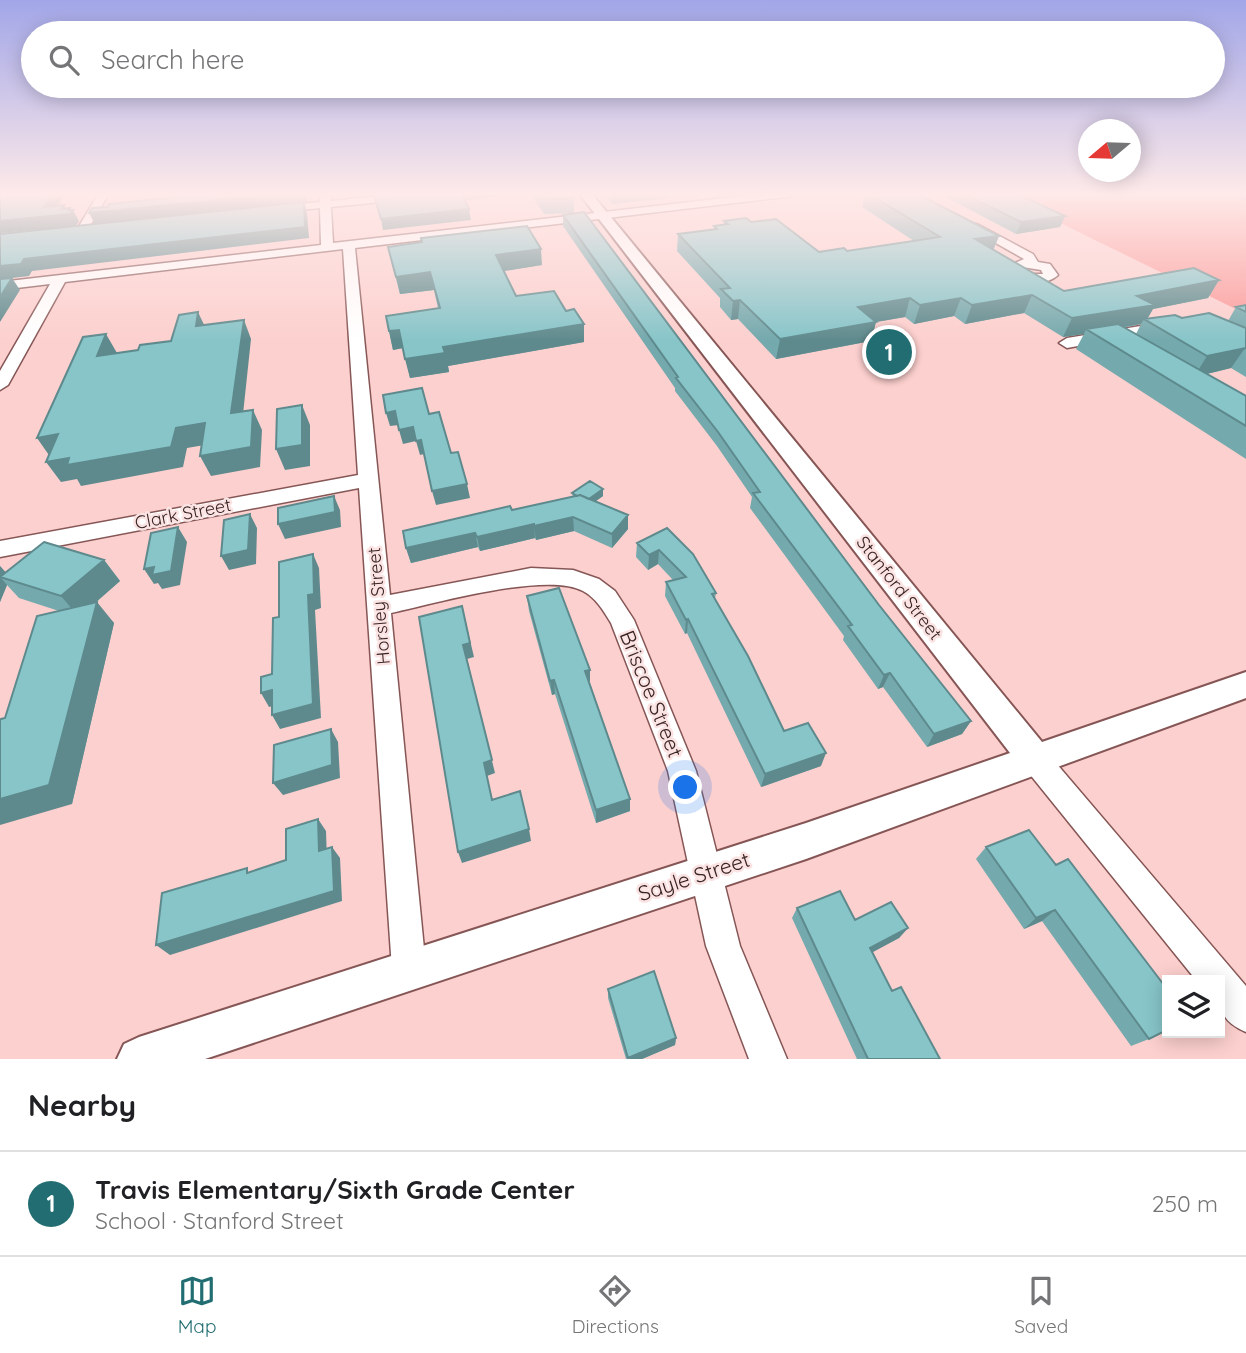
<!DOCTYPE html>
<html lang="en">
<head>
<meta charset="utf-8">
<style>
	:root { --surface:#fff; --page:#f6f6f6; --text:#202124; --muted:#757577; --line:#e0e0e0; --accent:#216d71 }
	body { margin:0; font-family:Quicksand,sans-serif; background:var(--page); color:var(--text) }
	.controls { position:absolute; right:21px; bottom:21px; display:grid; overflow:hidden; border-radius:0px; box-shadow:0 4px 18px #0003 }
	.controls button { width:63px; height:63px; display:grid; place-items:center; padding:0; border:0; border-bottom:2px solid var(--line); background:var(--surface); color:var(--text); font:35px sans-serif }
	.compass { position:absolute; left:1078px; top:119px; width:63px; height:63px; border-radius:50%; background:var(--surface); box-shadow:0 4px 18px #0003; rotate:251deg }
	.you { position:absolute; left:686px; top:788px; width:24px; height:24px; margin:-18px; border:5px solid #fff; border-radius:50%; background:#1a73e8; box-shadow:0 0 0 10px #1a73e833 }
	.badge { display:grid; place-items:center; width:46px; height:46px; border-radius:50%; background:var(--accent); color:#fff; font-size:23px; font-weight:700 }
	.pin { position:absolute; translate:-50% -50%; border:4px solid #fff; box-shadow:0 2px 7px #0006 }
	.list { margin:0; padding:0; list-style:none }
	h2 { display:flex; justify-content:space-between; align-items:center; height:91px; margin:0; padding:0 28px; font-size:30px }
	h2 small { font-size:23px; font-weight:400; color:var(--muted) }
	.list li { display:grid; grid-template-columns:46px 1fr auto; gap:21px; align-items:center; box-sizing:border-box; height:105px; padding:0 28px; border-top:2px solid var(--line) }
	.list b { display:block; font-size:26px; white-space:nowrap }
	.list p { margin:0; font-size:23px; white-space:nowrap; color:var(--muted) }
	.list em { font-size:23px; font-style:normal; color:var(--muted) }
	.icon { flex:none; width:38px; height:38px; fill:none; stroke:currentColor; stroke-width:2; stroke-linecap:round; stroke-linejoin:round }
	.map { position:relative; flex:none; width:1246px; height:1059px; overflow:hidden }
	.search { position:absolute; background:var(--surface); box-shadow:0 4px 18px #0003; left:21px; right:21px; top:21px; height:77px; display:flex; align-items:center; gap:18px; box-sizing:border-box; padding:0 24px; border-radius:38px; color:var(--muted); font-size:26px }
	.sheet { height:196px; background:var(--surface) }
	nav { display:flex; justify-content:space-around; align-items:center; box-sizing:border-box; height:98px; border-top:2px solid var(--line); background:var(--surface); font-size:19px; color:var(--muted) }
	nav a { display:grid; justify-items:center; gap:4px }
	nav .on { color:var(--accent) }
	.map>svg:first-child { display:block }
	.green { fill:#fa9b9a }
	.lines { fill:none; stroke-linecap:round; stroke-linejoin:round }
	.stream { stroke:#a970ae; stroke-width:2.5 }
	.minor-casing { stroke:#855655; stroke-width:3 }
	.tertiary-casing { stroke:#855655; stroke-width:4 }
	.minor { fill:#fff; fill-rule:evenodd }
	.tertiary { fill:#fff; fill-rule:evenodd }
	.wall { fill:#74a9ad; fill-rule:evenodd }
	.shaded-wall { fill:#5e8a8d }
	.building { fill:#87c5c9; stroke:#5e8a8d; stroke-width:2 }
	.labels { text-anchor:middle; stroke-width:5; stroke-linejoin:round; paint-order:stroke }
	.street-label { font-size:18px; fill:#382323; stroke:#fae3e2 }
	.near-street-label { font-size:21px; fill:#382323; stroke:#fae3e2 }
</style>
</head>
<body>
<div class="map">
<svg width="1246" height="1059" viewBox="0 0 1246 1059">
	<rect width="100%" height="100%" fill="#fcd0ce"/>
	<!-- green -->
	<path class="green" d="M999,193H1246V314Z"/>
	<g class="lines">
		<!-- stream -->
		<path class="stream" d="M1231,193L1246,199"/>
		<defs>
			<path id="minor" d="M99,193H109L86,233H78L76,231Z
				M320,193H330L331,201L411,193H446L441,196L331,207L333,243L768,193H798L793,196L355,248L390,595L531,568L573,570L599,579L615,591L634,620L696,771L740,946L787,1059H749L706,946L668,771L611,623C603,610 596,598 583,591C547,571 433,604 391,613L426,969L421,981L409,986L397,981L392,969L359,488L0,557V541L358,475L343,249L65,282L8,385L0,390V371L50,284L0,290V282L321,245L320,208L279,212L273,209L279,206L320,202Z
				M969,224H977L1033,254L1038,262L1050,264L1058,275C1042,289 1017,283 1006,267L1024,259L969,228ZM1022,267L1041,270L1043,274H1031L1020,268Z
				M1165,322L1172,326L1170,329L1067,348L1059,343L1067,338Z
				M1034,745L1044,749L1246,986V1032C1218,1020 1220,1007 1220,980H1196L1024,767L1020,758L1024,749Z"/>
			<path id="tertiary" d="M579,193H591L1042,742L1246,672V698L806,859L205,1059H117L124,1044L139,1037L806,823L1010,753Z"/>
		</defs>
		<!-- minor casing -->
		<use href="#minor" class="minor-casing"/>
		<!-- tertiary casing -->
		<use href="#tertiary" class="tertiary-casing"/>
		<!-- minor -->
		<use href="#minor" class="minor"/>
		<!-- tertiary -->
		<use href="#tertiary" class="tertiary"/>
	</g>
	<!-- wall -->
	<path class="wall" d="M530,193H570L574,198V213L544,214Z
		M602,193H667V198L612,204Z
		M865,193H916L999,236L993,250L1064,291L1219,280L1208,298L1153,309L1147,319L1182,318L1228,321L1236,307L1246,305V377L1231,368L1207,374L1246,396V459L1076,349L1084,334L1063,337L1024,313L965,324L954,316L914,324L905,317L876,322L871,341L776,359L738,319L731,320L720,307V298L677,251L678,234L714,229V226L724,225V221L751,222L819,252L847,251L914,241L862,207ZM1141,324L1136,334L1125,327H1128Z
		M938,193H1015L1065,216L1060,227L1016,234Z
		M563,215L879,605L971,721L962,734L927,747L883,687L878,689L843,640L844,636L750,508L752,497L717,446L675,391V388L563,226Z
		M388,247L542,265L504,271L516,296L584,342L448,366L449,372L410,378L403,348L393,350L389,331L438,308L434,290L400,294Z
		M572,493L603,496L596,501L628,529L612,548L574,531L536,540L535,538L480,551L478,547L411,563L406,548L512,510L573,497Z
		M667,528L716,593L715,599L784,731L821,766L761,787L687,633L685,634L665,596L666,582L673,580L658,564L648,570L636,557L637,543Z
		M104,560L120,581L95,603L114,623L72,804L5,718L59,611L19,598L7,585L0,602V566L5,572Z
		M527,596L590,683L630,799V811L596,823L555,694L552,695L529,611Z
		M986,847L1056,865L1149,1039L1131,1046L1042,921L1024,929L976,859Z
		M797,908L855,920L908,928L899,938L872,952L892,991L940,1059H857L792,918Z
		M608,989L676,1038L675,1045L642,1059H626L608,998Z"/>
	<!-- shaded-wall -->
	<path class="shaded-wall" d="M53,193H66L51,216L61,209L64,205L69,214L70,208L72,212L73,210L79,221L76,226L0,233V221L44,207Z
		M290,193H306L307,202H304L307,213L309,238L32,271L29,276L12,278L20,290L0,322V266L24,259L95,224L89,213Z
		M460,193H501V196L461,201Z
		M612,193H667V198L612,204Z
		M469,209L471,220L383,230L381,219Z
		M1065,216L1060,227L1016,234L1021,222Z
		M999,236L992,253L975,239Z
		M541,249L542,265L498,272L496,255Z
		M430,272L434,290L400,294L396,277Z
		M1219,280L1208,298L1153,309L1146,321L1144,319L1141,324L1093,332L1086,329L1084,334L1063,337L1072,318L1137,296Z
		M1032,295L1024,313L965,324L972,305Z
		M910,298L905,317L876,322L871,341L776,359L780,339L858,307Z
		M961,298L954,316L914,324L920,305Z
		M740,300L738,319L731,320L733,301Z
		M198,312L207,331L196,326Z
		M244,320L251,339L241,433L231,413Z
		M584,324V342L448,366L449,372L410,378L405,359L443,347Z
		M399,330L403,348L393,350L389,331Z
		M106,334L117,353L97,356Z
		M1245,348L1231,368L1194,377L1207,356Z
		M302,405L310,425V466L285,470L276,449Z
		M253,410L262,430L260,467L211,476L200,456Z
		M395,411L399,425L390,426L386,413Z
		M205,423L216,443L187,448L183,467L81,486L77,479L61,482L46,462L176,428Z
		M413,427L421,440L424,454L420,455L416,441L403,444L399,430Z
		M58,434L51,458L37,438Z
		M467,484L470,498L436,505L432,491Z
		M603,489V496L586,508L585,501Z
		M334,496L340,510L341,527L285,539L278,524Z
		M250,514L257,528L256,564L229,570L221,556Z
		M628,515V529L612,548V534Z
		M573,517L574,531L536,540L534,526Z
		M534,524L535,538L480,551L477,537Z
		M178,527L187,542L180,585L162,589L158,583L154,584L144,569Z
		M475,533L478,547L411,563L406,548Z
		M659,550L658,564L648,570L649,555Z
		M313,554L319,568L321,608L315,610L321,718L280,729L272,715L308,595Z
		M104,560L120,581L79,617L61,596Z
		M0,566L10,577H0Z
		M0,577L7,585L0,602Z
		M97,602L114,623L72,804L0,825V799Z
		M462,606L474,657L467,659L495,773L487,776L495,813L484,763L463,645Z
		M688,619L687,633L685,634L686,620Z
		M590,670V683L585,671Z
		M890,673L883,687L878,689L884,675Z
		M554,680L555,694L552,695L550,681Z
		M272,690L281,704L269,707L261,693Z
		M971,721L962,734L927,747L934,734Z
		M331,729L338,742L340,778L283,795L273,783Z
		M826,753L821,766L761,787L765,774Z
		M630,799V811L596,823V810Z
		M318,819L326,831L327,862L319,851Z
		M529,829L531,841L462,863L458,852Z
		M332,847L340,858L342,901L170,955L156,945Z
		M1055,910L1042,921L1024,929L1036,918Z
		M908,928L899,938L862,958L870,948Z
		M676,1038L675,1045L642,1059H628Z"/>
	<!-- building -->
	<path class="building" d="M0,193H53L44,207L64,205L61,209L70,208L69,210H73L70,214L0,221Z
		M186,193H290L89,213L92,208L107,207L109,204L185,196Z
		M396,193H461L469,209L381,219L374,195Z
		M539,193H570L574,198L543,199Z
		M867,193H916L999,236L975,239L1064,291L1194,268L1219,280L1137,296L1155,305L1072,318L1032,295L972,305L961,298L920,305L910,298L858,307L876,322L780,339L740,300L733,301L721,289L730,288L678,234L717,229L714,226L728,224L724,221L746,218L751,222L776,219L819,252L844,248L847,251L940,237Z
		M962,193H1015L1065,216L1021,222Z
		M304,202L305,227L24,259L21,264L0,266V234Z
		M584,212L879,605L971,721L934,734L890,673L884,675L848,626L852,625L753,493L760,492L718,432L676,378L678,377L563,215Z
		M527,226L541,249L496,255L516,296L554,291L566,311L574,309L584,324L443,347L445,353L405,359L399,330L389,331L386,316L440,308L430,272L396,277L388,247L422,242L421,238Z
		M12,278L0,297V279Z
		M1246,305V312L1236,307Z
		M198,312L196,326L244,320L231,413L253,410L251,447L200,456L205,423L176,428L171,447L67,465L69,458L46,462L58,434L37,438L83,337L106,334L97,356L138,350L140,345L171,341L179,315Z
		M1209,313L1246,328V348L1207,356L1144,319L1175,315L1182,318Z
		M1118,324L1246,396V426L1086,329Z
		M422,388L429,414L439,412L451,453L458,452L467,484L432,491L421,440L416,441L413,427L399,430L395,411L386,413L383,395Z
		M302,405V445L276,449L277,409Z
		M590,481L603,489L589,499L580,495L577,496L572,493Z
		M580,495L628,515L612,534L573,517L534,526V524L477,537L475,533L406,548L403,531L510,506L512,510Z
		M334,496L335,512L278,524V508Z
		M250,514L248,550L221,556L224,520Z
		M178,527L171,571L152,575L154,567L144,569L151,533Z
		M667,528L693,554L716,593L712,594L748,656L784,731L808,723L826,753L765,774L688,619L686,620L666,582L686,577L659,550L649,555L637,543Z
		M44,542L104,560L61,596L0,577Z
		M313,554L314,594L308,595L313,704L272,715V690L261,693V677L272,674L273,618L279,617V562Z
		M559,588L590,670L585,671L630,799L596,810L554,680L550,681L527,596Z
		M97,602L49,785L0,799V720L1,719L5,718L37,616Z
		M462,606L470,643L463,645L492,760L484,763L492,800L520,791L529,829L458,852L419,617Z
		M331,729L332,765L273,783L274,745Z
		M318,819L319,851L332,847L334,891L156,945L162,893L247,868V873L286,860V829Z
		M1029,830L1056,865L1068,859L1167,989V1030L1149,1039L1055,910L1036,918L986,847Z
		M840,891L855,920L891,902L908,928L870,948L892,991L901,987L940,1059H868L797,908Z
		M654,971L676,1038L628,1058L608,989Z"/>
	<!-- sky -->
	<linearGradient id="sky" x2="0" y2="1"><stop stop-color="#a2a6e8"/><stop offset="0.57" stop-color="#feeae9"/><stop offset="1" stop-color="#feeae9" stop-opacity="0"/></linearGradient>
	<rect width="1246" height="341" fill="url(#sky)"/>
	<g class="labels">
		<!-- street labels -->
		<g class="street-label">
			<text transform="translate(183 514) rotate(-11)" y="6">Clark Street</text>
			<text transform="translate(899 588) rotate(52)" y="6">Stanford Street</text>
			<text transform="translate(379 606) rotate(-95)" y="6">Horsley Street</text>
		</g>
		<!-- near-street labels -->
		<g class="near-street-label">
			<text transform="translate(651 694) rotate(68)" y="7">Briscoe Street</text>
			<text transform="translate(694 877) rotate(-18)" y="7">Sayle Street</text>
		</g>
	</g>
</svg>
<div class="controls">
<button><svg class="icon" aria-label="layers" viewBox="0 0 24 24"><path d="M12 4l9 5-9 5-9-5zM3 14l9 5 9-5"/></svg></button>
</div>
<svg class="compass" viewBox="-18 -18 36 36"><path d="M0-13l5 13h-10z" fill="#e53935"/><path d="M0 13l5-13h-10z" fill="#757577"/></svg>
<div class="you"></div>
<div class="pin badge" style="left:889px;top:352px">1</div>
<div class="search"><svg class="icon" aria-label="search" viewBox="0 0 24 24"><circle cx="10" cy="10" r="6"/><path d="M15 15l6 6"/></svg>Search here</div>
</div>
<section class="sheet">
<h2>Nearby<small></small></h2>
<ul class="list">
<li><span class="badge">1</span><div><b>Travis Elementary/Sixth Grade Center</b><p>School · Stanford Street</p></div><em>250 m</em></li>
</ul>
</section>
<nav>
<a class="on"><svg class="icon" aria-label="map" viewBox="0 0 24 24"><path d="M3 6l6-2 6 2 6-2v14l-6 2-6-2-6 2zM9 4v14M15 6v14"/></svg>Map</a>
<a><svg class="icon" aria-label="directions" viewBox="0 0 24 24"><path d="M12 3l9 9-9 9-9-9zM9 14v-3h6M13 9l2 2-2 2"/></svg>Directions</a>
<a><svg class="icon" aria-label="saved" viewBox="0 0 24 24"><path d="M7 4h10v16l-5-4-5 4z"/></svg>Saved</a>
</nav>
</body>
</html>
